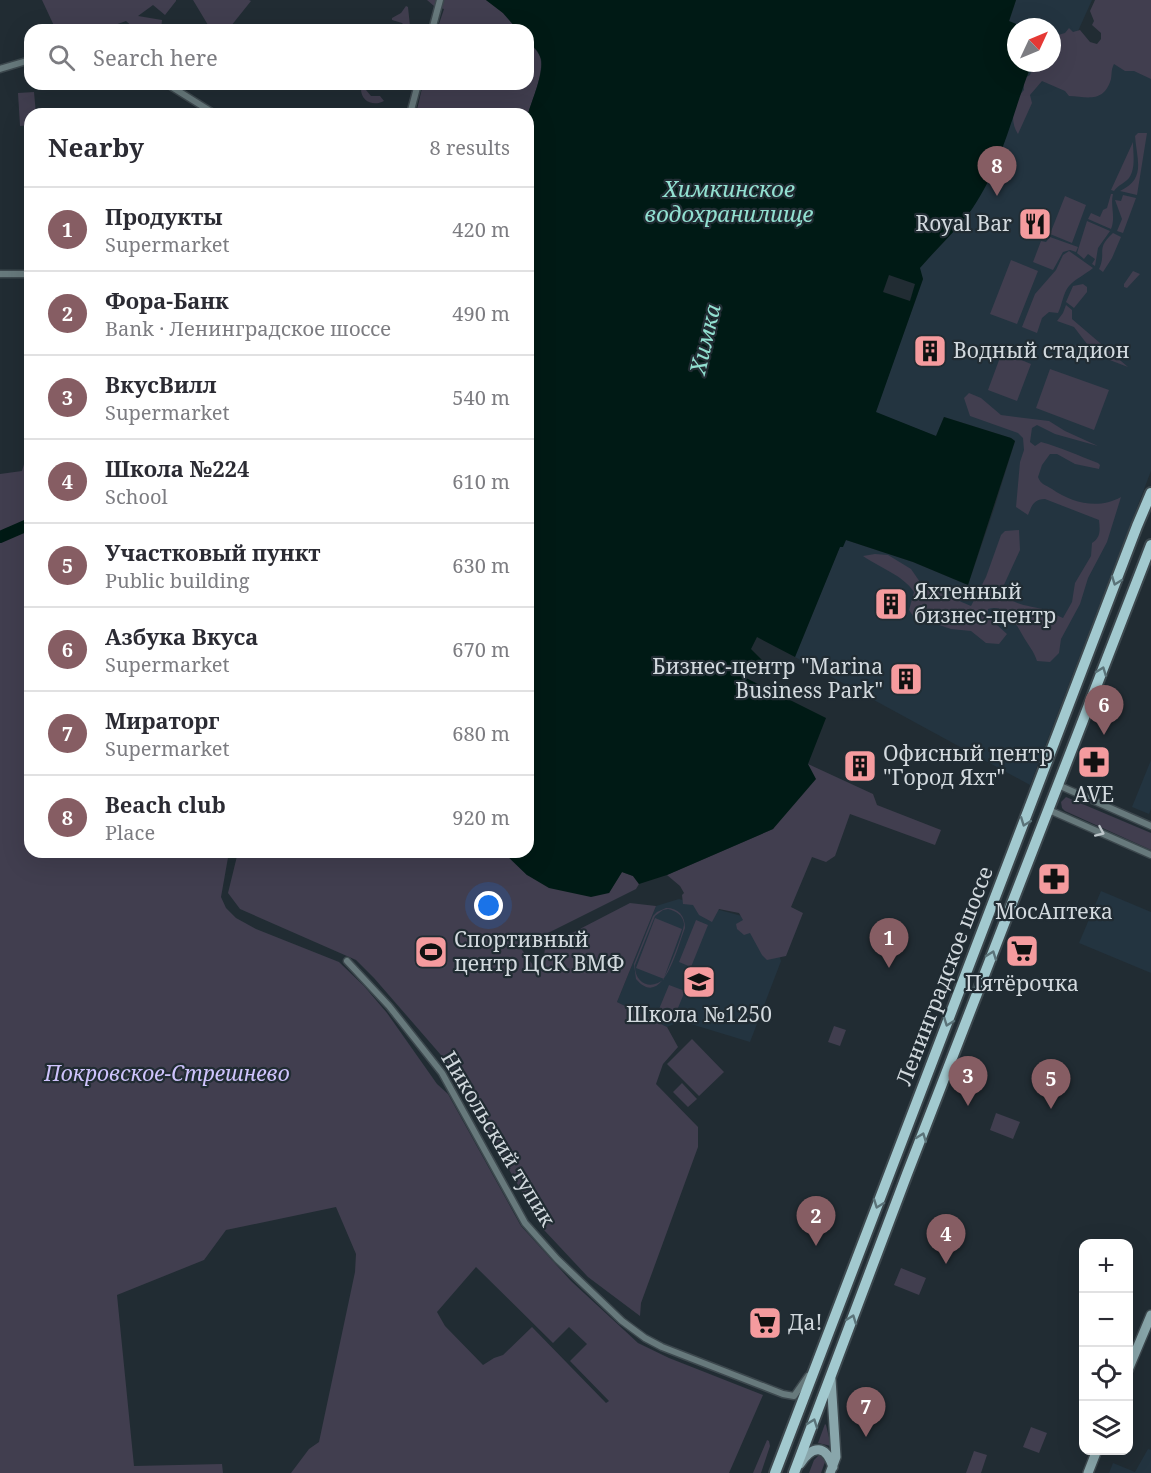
<!DOCTYPE html>
<html lang="en">
<head>
<meta charset="utf-8">
<style>
	:root { --surface:#fff; --page:#f2f2f3; --text:#2b2b33; --muted:#7c7c81; --line:#e1e1e2; --accent:#865d63 }
	body { margin:0; font-family:"Noto Serif",serif; background:var(--page); color:var(--text) }
	.controls { position:absolute; right:18px; bottom:18px; display:grid; overflow:hidden; border-radius:12px; box-shadow:0 6px 24px #0002 }
	.controls button { width:54px; height:54px; display:grid; place-items:center; padding:0; border:0; border-bottom:2px solid var(--line); background:var(--surface); color:var(--text); font:30px sans-serif }
	.compass { position:absolute; left:1007px; top:18px; width:54px; height:54px; border-radius:50%; background:var(--surface); box-shadow:0 6px 24px #0002; rotate:46deg }
	.you { position:absolute; left:489px; top:906px; width:21px; height:21px; margin:-15px; border:4px solid #fff; border-radius:50%; background:#1a73e8; box-shadow:0 0 0 9px #1a73e833 }
	.badge { display:grid; place-items:center; width:39px; height:39px; border-radius:50%; background:var(--accent); color:#fff; font-size:20px; font-weight:700 }
	.pin { position:absolute; translate:-50% -50px; filter:drop-shadow(0 2px 3px #0008) }
	.pin::after { content:''; position:absolute; top:32px; width:21px; height:18px; background:inherit; clip-path:polygon(0 0,100% 0,50% 100%) }
	.list { margin:0; padding:0; list-style:none }
	h2 { display:flex; justify-content:space-between; align-items:center; height:78px; margin:0; padding:0 24px; font-size:26px }
	h2 small { font-size:20px; font-weight:400; color:var(--muted) }
	.list li { display:grid; grid-template-columns:39px 1fr auto; gap:18px; align-items:center; box-sizing:border-box; height:84px; padding:0 24px; border-top:2px solid var(--line) }
	.list b { display:block; font-size:22px; white-space:nowrap }
	.list p { margin:0; font-size:20px; white-space:nowrap; color:var(--muted) }
	.list em { font-size:20px; font-style:normal; color:var(--muted) }
	.icon { flex:none; width:33px; height:33px; fill:none; stroke:currentColor; stroke-width:2; stroke-linecap:round; stroke-linejoin:round }
	.map { position:relative; flex:none; width:1151px; height:1473px; overflow:hidden }
	.search { position:absolute; background:var(--surface); box-shadow:0 6px 24px #0002; left:24px; top:24px; width:510px; height:66px; display:flex; align-items:center; gap:15px; box-sizing:border-box; padding:0 21px; border-radius:18px; color:var(--muted); font-size:22px }
	.panel { position:absolute; background:var(--surface); box-shadow:0 6px 24px #0002; left:24px; top:108px; width:510px; height:750px; border-radius:18px }
	.map>svg:first-child { display:block }
	.built { fill:#233440 }
	.green { fill:#413e4f; fill-rule:evenodd }
	.water { fill:#001a15 }
	.pier { fill:#212c33 }
	.lines { fill:none; stroke-linecap:round; stroke-linejoin:round }
	.river { stroke:#001a15; stroke-width:12 }
	.street-casing { stroke:#3d484e; stroke-width:9 }
	.secondary-casing { stroke:#3d484e; stroke-width:12 }
	.primary-casing { stroke:#3d484e; stroke-width:14 }
	.street { stroke:#67797c; stroke-width:6 }
	.secondary { stroke:#89a6ab; stroke-width:9 }
	.primary { stroke:#a2c9cf; stroke-width:10 }
	.oneway { stroke:#5b7379 }
	.oneway2 { stroke:#bdc6ca }
	.labels { text-anchor:middle; stroke-width:4.5; stroke-linejoin:round; paint-order:stroke }
	.poi-label { font-size:21px; fill:#d2d9de; stroke:#212c33; text-anchor:start }
	.street-label { font-size:21px; fill:#d2d9de; stroke:#212c33 }
	.park-label { font-size:21px; font-style:italic; fill:#cec3fc; stroke:#212c33 }
	.water-label { font-size:22px; font-style:italic; fill:#92e0d1; stroke:#212c33 }
</style>
</head>
<body>
<div class="map">
<svg width="1151" height="1473" viewBox="0 0 1151 1473">
	<rect width="100%" height="100%" fill="#212c33"/>
	<!-- built -->
	<path class="built" d="M1016,0H1092L1074,40L1151,74V471L1030,785L795,657L840,546L846,540L913,562L968,585L994,509L1015,441L1011,438L944,417L936,436L875,413L923,279L919,268L956,229L973,207L1000,153L1032,63H1052V27H1023L1009,22Z
		M1151,760V809L1149,814L1132,807Z
		M1101,891L1151,912V973L1079,943Z
		M679,899L768,923L781,961L750,1042L681,1021L667,1027L617,1002L656,906Z
		M1148,1449L1151,1450V1473H1109L1113,1463L1135,1472Z"/>
	<!-- green -->
	<path class="green" d="M42,0H176V1L165,15L153,5L138,16L162,20L161,30H136L126,21L101,30H56Z
		M193,0H249L251,1L231,26L208,25Z
		M427,0H486L503,13L518,30H437L444,9L434,6Z
		M1095,0H1151V79L1134,71H1125L1114,64C1111,70 1112,73 1111,79C1104,103 1088,97 1069,96L1065,91L1042,81L1030,95L1032,103L1018,134C1009,121 1013,101 1024,90L1023,79L1030,75L1033,67L1043,63H1052V30L1058,35L1065,33L1069,28L1073,32L1080,30L1090,42L1097,44L1101,39V33L1092,25L1094,21L1090,11Z
		M406,6L408,7L410,26L408,30L402,23L392,20V18L401,13Z
		M528,41C532,46 538,51 540,57C545,70 532,101 528,114H416L423,84H528Z
		M361,89L366,90L371,96H380L384,101C373,107 361,101 361,89Z
		M34,92L36,114H30V125L20,126L18,93Z
		M1138,133H1147L1137,195L1120,191C1146,179 1137,161 1135,136Z
		M1133,142C1133,153 1136,168 1129,178C1125,183 1118,185 1114,191L1111,190Z
		M1111,194H1113C1110,206 1116,217 1111,229L1088,219L1091,213L1100,217L1103,210L1107,208Z
		M1123,195L1136,198L1123,233L1117,231L1122,219L1115,200L1121,201Z
		M1065,196L1086,205L1072,243L1050,234Z
		M1087,221L1110,231L1098,248L1095,266L1092,264L1095,259L1088,254L1084,259L1077,253Z
		M1113,233L1121,237L1112,258L1103,272L1099,269C1107,252 1095,249 1113,233Z
		M1050,237L1078,247L1076,252L1070,250L1063,252L1053,270L1033,262L1041,241L1046,242Z
		M1069,251L1093,268C1086,274 1075,279 1069,286C1063,293 1062,305 1058,313L1049,312L1042,318L1037,333L1022,327L1035,294L1056,270L1063,255Z
		M1011,260L1038,271L1017,324L990,314Z
		M1133,271L1140,274L1127,288L1124,287V284Z
		M1083,284L1087,287V292L1074,308L1066,302L1073,286Z
		M1066,305L1072,310V319L1128,367L1073,346L1087,344L1074,327L1057,321L1063,313Z
		M1002,352L1031,364L1017,401L988,390Z
		M1050,369L1109,390L1094,430L1036,408Z
		M969,393L981,398L1001,415L1049,421L1065,431L1098,446L1055,434L1037,425L1032,428L1030,442L1035,446L1041,442C1060,447 1079,456 1098,463L1100,465L1099,469L1075,464L1057,454H1050L1042,465L1038,477C1041,485 1046,485 1052,489C1072,503 1098,510 1121,497L1107,542L1088,578L1080,604L1061,639L1059,653L1050,662L1037,661C1034,651 1028,645 1023,636C1015,623 1007,603 988,609L987,616L1007,634L999,644L986,643L971,631L951,629L913,616L909,610L914,592C903,575 880,568 863,556L875,554L888,555L911,569L922,585L971,606L986,577L1001,535L1005,531L1019,530L1020,550L1003,587C1005,606 1031,605 1046,610C1052,612 1058,616 1063,618L1072,602L1075,583L1091,556L1092,543C1101,537 1100,530 1099,520L1045,499C1034,499 1032,505 1028,515L1016,507L1020,462L1024,450L1023,438L1018,433L970,416L964,398Z
		M30,444V852H229L221,897L226,908L236,918L256,929L339,962L364,986L387,1013L437,1084L448,1094L521,1226L571,1281L638,1343L669,1358L763,1395L729,1473H291L309,1449L319,1442L355,1272L356,1254L336,1207L226,1230L204,1260L117,1295L134,1466L222,1464L223,1473H0V474L22,471ZM476,1267L553,1343L569,1327L587,1344L570,1361L609,1401L606,1403L532,1327L503,1355L494,1358L483,1365L445,1326L437,1312Z
		M808,764L873,794L877,805L941,830L935,845L850,814L835,856L826,862L812,857L791,907L803,913L786,956L767,960L762,955L750,933L744,935L737,929L736,924L743,920L739,913L719,909L712,922L699,915L693,905L683,904L682,895L684,893L680,886L667,875L773,829Z
		M1066,797L1151,833V850L1065,811L1062,808L1061,802Z
		M238,852H503L527,875L609,893L622,872L633,876L639,884L636,889L520,947L535,968L544,957L545,947L630,903L656,906L617,1002L667,1027L678,1047L663,1064L656,1084L698,1127V1147L641,1303L640,1316L588,1277L544,1230L447,1062L374,978L356,960L240,909L228,893Z
		M666,908C679,908 685,916 685,928C678,945 663,1011 636,979L634,964L653,916L657,912ZM668,909C676,911 683,915 684,924C684,932 668,971 664,978L682,929L655,918L636,968L664,979C651,991 634,983 635,965L655,916L663,910Z
		M696,920L708,925L691,967L679,962Z
		M669,985L685,991L673,1020L657,1014Z
		M834,1026L846,1030L840,1046L828,1042Z
		M692,1039L724,1072L699,1096L667,1064Z
		M682,1083L697,1099L688,1107L673,1092Z
		M996,1113L1020,1122L1013,1139L990,1130Z
		M901,1268L926,1278L919,1295L894,1285Z
		M825,1424L826,1425L831,1446L818,1443Z
		M1031,1427L1047,1433L1039,1453L1023,1447Z
		M767,1440L769,1441L770,1446L761,1473H753Z
		M974,1451L987,1455L981,1473H966Z
		M819,1455L824,1457L825,1462L821,1473H809L814,1460Z"/>
	<!-- water -->
	<path class="water" d="M486,0H1016L1009,21L1023,27H1016V63H1032C1013,111 1002,166 972,209C957,230 937,248 920,268L923,279L876,412L936,436L944,417L1011,438L1015,441L968,585L913,562L846,540L843,547H840L795,657L757,637L751,649L772,670L749,664L742,676L826,718L808,764L816,779L773,829L667,875L639,884L633,876L622,872L609,893L591,897L549,888L527,875L503,852H528V114C532,100 544,73 541,59C537,45 528,48 528,30H518L503,13Z"/>
	<!-- pier -->
	<path class="pier" d="M889,275L915,284L910,301L883,292Z"/>
	<g class="lines">
		<!-- river -->
		<path class="river" d="M0,537L30,524"/>
		<defs>
			<path id="street" d="M432,30L440,0
				M0,69L30,60
				M167,84L215,114
				M410,114L418,84
				M0,274H30
				M1058,785L1151,826
				M1049,810L1151,855
				M347,961L389,1006L442,1073L525,1223L557,1259L622,1321L645,1338L662,1347L783,1394L794,1396L808,1376"/>
			<path id="secondary" d="M1128,1370L1151,1315
				M800,1464C813,1444 826,1445 833,1467
				M830,1473L836,1457L831,1379
				M1088,1473L1097,1450"/>
			<path id="primary" d="M775,1473L1137,526L1151,493
				M794,1473L907,1174L1151,545"/>
		</defs>
		<!-- street casing -->
		<use href="#street" class="street-casing"/>
		<!-- secondary casing -->
		<use href="#secondary" class="secondary-casing"/>
		<!-- primary casing -->
		<use href="#primary" class="primary-casing"/>
		<!-- street -->
		<use href="#street" class="street"/>
		<!-- secondary -->
		<use href="#secondary" class="secondary"/>
		<!-- primary -->
		<use href="#primary" class="primary"/>
	</g>
	<!-- one-way arrows -->
	<defs><path id="oneway-chevron" d="M-2-3.5L2.5 0L-2 3.5" fill="none" stroke-width="1.6" stroke-linecap="round" stroke-linejoin="round" transform="scale(1.5)"/></defs>
	<g class="oneway">
		<use href="#oneway-chevron" transform="translate(1116 581) rotate(111)"/>
		<use href="#oneway-chevron" transform="translate(1102 671) rotate(-69)"/>
		<use href="#oneway-chevron" transform="translate(1025 822) rotate(111)"/>
		<use href="#oneway-chevron" transform="translate(992 955) rotate(-69)"/>
		<use href="#oneway-chevron" transform="translate(948 1022) rotate(111)"/>
		<use href="#oneway-chevron" transform="translate(922 1137) rotate(-69)"/>
		<use href="#oneway-chevron" transform="translate(878 1204) rotate(111)"/>
		<use href="#oneway-chevron" transform="translate(852 1319) rotate(-69)"/>
		<use href="#oneway-chevron" transform="translate(813 1423) rotate(-70)"/>
	</g>
	<use class="oneway2" href="#oneway-chevron" transform="translate(1100 832) rotate(24)"/>
	<!-- icons -->
	<defs>
		<symbol id="restaurant-square" viewBox="-11 -11 22 22"><rect x="-9" y="-9" width="18" height="18" rx="4" fill="#f59b9e" stroke="#212c33"/><path d="M-5-6h1v4h1v-4h1v4h1v-4h1v5L-1.5 .5V6h-2V.5L-5-1ZM5-6V6H3V1.5H1.5Q1.5-4 5-6Z" fill="#111"/></symbol>
		<symbol id="building-square" viewBox="-11 -11 22 22"><rect x="-9" y="-9" width="18" height="18" rx="4" fill="#f59b9e" stroke="#212c33"/><path d="M-4-6H4V6H1V3H-1V6H-4ZM-2.5-4.3h1.7v1.8h-1.7ZM.8-4.3h1.7v1.8H.8ZM-2.5-1h1.7V.8h-1.7ZM.8-1h1.7V.8H.8Z" fill="#111"/></symbol>
		<symbol id="pharmacy-square" viewBox="-11 -11 22 22"><rect x="-9" y="-9" width="18" height="18" rx="4" fill="#f59b9e" stroke="#212c33"/><path d="M-2-6h4v4h4v4h-4v4h-4v-4h-4v-4h4Z" fill="#111"/></symbol>
		<symbol id="supermarket-square" viewBox="-11 -11 22 22"><rect x="-9" y="-9" width="18" height="18" rx="4" fill="#f59b9e" stroke="#212c33"/><path d="M-6-5.5h2.5l.6 2H6L4.5 2H-2.5L-4.4-4H-6ZM-1.5 3.2a1.3 1.3 0 1 0 .1 0ZM3 3.2a1.3 1.3 0 1 0 .1 0Z" fill="#111"/></symbol>
		<symbol id="stadium-square" viewBox="-11 -11 22 22"><rect x="-9" y="-9" width="18" height="18" rx="4" fill="#f59b9e" stroke="#212c33"/><path d="M0-5a6.5 5 0 1 0 0 10a6.5 5 0 1 0 0-10ZM-3.5-1.8h7v3.6h-7Z" fill="#111"/></symbol>
		<symbol id="school-square" viewBox="-11 -11 22 22"><rect x="-9" y="-9" width="18" height="18" rx="4" fill="#f59b9e" stroke="#212c33"/><path d="M0-5L7-2L0 1L-7-2ZM-4 1L0 2.5L4 1V4Q0 6-4 4Z" fill="#111"/></symbol>
	</defs>
	<g fill-rule="evenodd">
		<use href="#restaurant-square" x="1016" y="205" width="38" height="38"/>
		<use href="#building-square" x="911" y="332" width="38" height="38"/>
		<use href="#building-square" x="872" y="585" width="38" height="38"/>
		<use href="#building-square" x="887" y="660" width="38" height="38"/>
		<use href="#pharmacy-square" x="1075" y="743" width="38" height="38"/>
		<use href="#building-square" x="841" y="747" width="38" height="38"/>
		<use href="#pharmacy-square" x="1035" y="860" width="38" height="38"/>
		<use href="#supermarket-square" x="1003" y="932" width="38" height="38"/>
		<use href="#stadium-square" x="412" y="933" width="38" height="38"/>
		<use href="#school-square" x="680" y="963" width="38" height="38"/>
		<use href="#supermarket-square" x="746" y="1304" width="38" height="38"/>
	</g>
	<g class="labels">
		<!-- poi labels -->
		<g class="poi-label">
			<text x="1012" y="231" text-anchor="end">Royal Bar</text>
			<text x="953" y="358">Водный стадион</text>
			<text x="914" y="599">Яхтенный<tspan x="914" dy="24">бизнес-центр</tspan></text>
			<text x="883" y="674" text-anchor="end">Бизнес-центр "Marina<tspan x="883" dy="24">Business Park"</tspan></text>
			<text x="883" y="761">Офисный центр<tspan x="883" dy="24">"Город Яхт"</tspan></text>
			<text x="1094" y="802" text-anchor="middle">AVE</text>
			<text x="1054" y="919" text-anchor="middle">МосАптека</text>
			<text x="454" y="947">Спортивный<tspan x="454" dy="24">центр ЦСК ВМФ</tspan></text>
			<text x="1022" y="991" text-anchor="middle">Пятёрочка</text>
			<text x="699" y="1022" text-anchor="middle">Школа №1250</text>
			<text x="788" y="1330">Да!</text>
		</g>
		<!-- street labels -->
		<g class="street-label">
			<text transform="translate(945 976) rotate(-69)" y="7">Ленинградское шоссе</text>
			<text transform="translate(498 1139) rotate(59)" y="7">Никольский тупик</text>
		</g>
		<!-- park labels -->
		<g class="park-label">
			<text x="167" y="1081">Покровское-Стрешнево</text>
		</g>
		<!-- water labels -->
		<g class="water-label">
			<text x="729" y="197">Химкинское<tspan x="729" dy="25">водохранилище</tspan></text>
			<text transform="translate(705 339) rotate(-77)" y="8">Химка</text>
		</g>
	</g>
</svg>
<div class="controls">
<button>+</button>
<button>−</button>
<button><svg class="icon" aria-label="locate" viewBox="0 0 24 24"><circle cx="12" cy="12" r="6"/><path d="M12 2v4M12 18v4M2 12h4M18 12h4"/></svg></button>
<button><svg class="icon" aria-label="layers" viewBox="0 0 24 24"><path d="M12 4l9 5-9 5-9-5zM3 14l9 5 9-5"/></svg></button>
</div>
<svg class="compass" viewBox="-18 -18 36 36"><path d="M0-13l5 13h-10z" fill="#e53935"/><path d="M0 13l5-13h-10z" fill="#7c7c81"/></svg>
<div class="you"></div>
<div class="pin badge" style="left:889px;top:968px">1</div>
<div class="pin badge" style="left:816px;top:1246px">2</div>
<div class="pin badge" style="left:968px;top:1106px">3</div>
<div class="pin badge" style="left:946px;top:1264px">4</div>
<div class="pin badge" style="left:1051px;top:1109px">5</div>
<div class="pin badge" style="left:1104px;top:735px">6</div>
<div class="pin badge" style="left:866px;top:1437px">7</div>
<div class="pin badge" style="left:997px;top:196px">8</div>
<div class="search"><svg class="icon" aria-label="search" viewBox="0 0 24 24"><circle cx="10" cy="10" r="6"/><path d="M15 15l6 6"/></svg>Search here</div>
<section class="panel">
<h2>Nearby<small>8 results</small></h2>
<ul class="list">
<li><span class="badge">1</span><div><b>Продукты</b><p>Supermarket</p></div><em>420 m</em></li>
<li><span class="badge">2</span><div><b>Фора-Банк</b><p>Bank · Ленинградское шоссе</p></div><em>490 m</em></li>
<li><span class="badge">3</span><div><b>ВкусВилл</b><p>Supermarket</p></div><em>540 m</em></li>
<li><span class="badge">4</span><div><b>Школа №224</b><p>School</p></div><em>610 m</em></li>
<li><span class="badge">5</span><div><b>Участковый пункт</b><p>Public building</p></div><em>630 m</em></li>
<li><span class="badge">6</span><div><b>Азбука Вкуса</b><p>Supermarket</p></div><em>670 m</em></li>
<li><span class="badge">7</span><div><b>Мираторг</b><p>Supermarket</p></div><em>680 m</em></li>
<li><span class="badge">8</span><div><b>Beach club</b><p>Place</p></div><em>920 m</em></li>
</ul>
</section>
</div>
</body>
</html>
